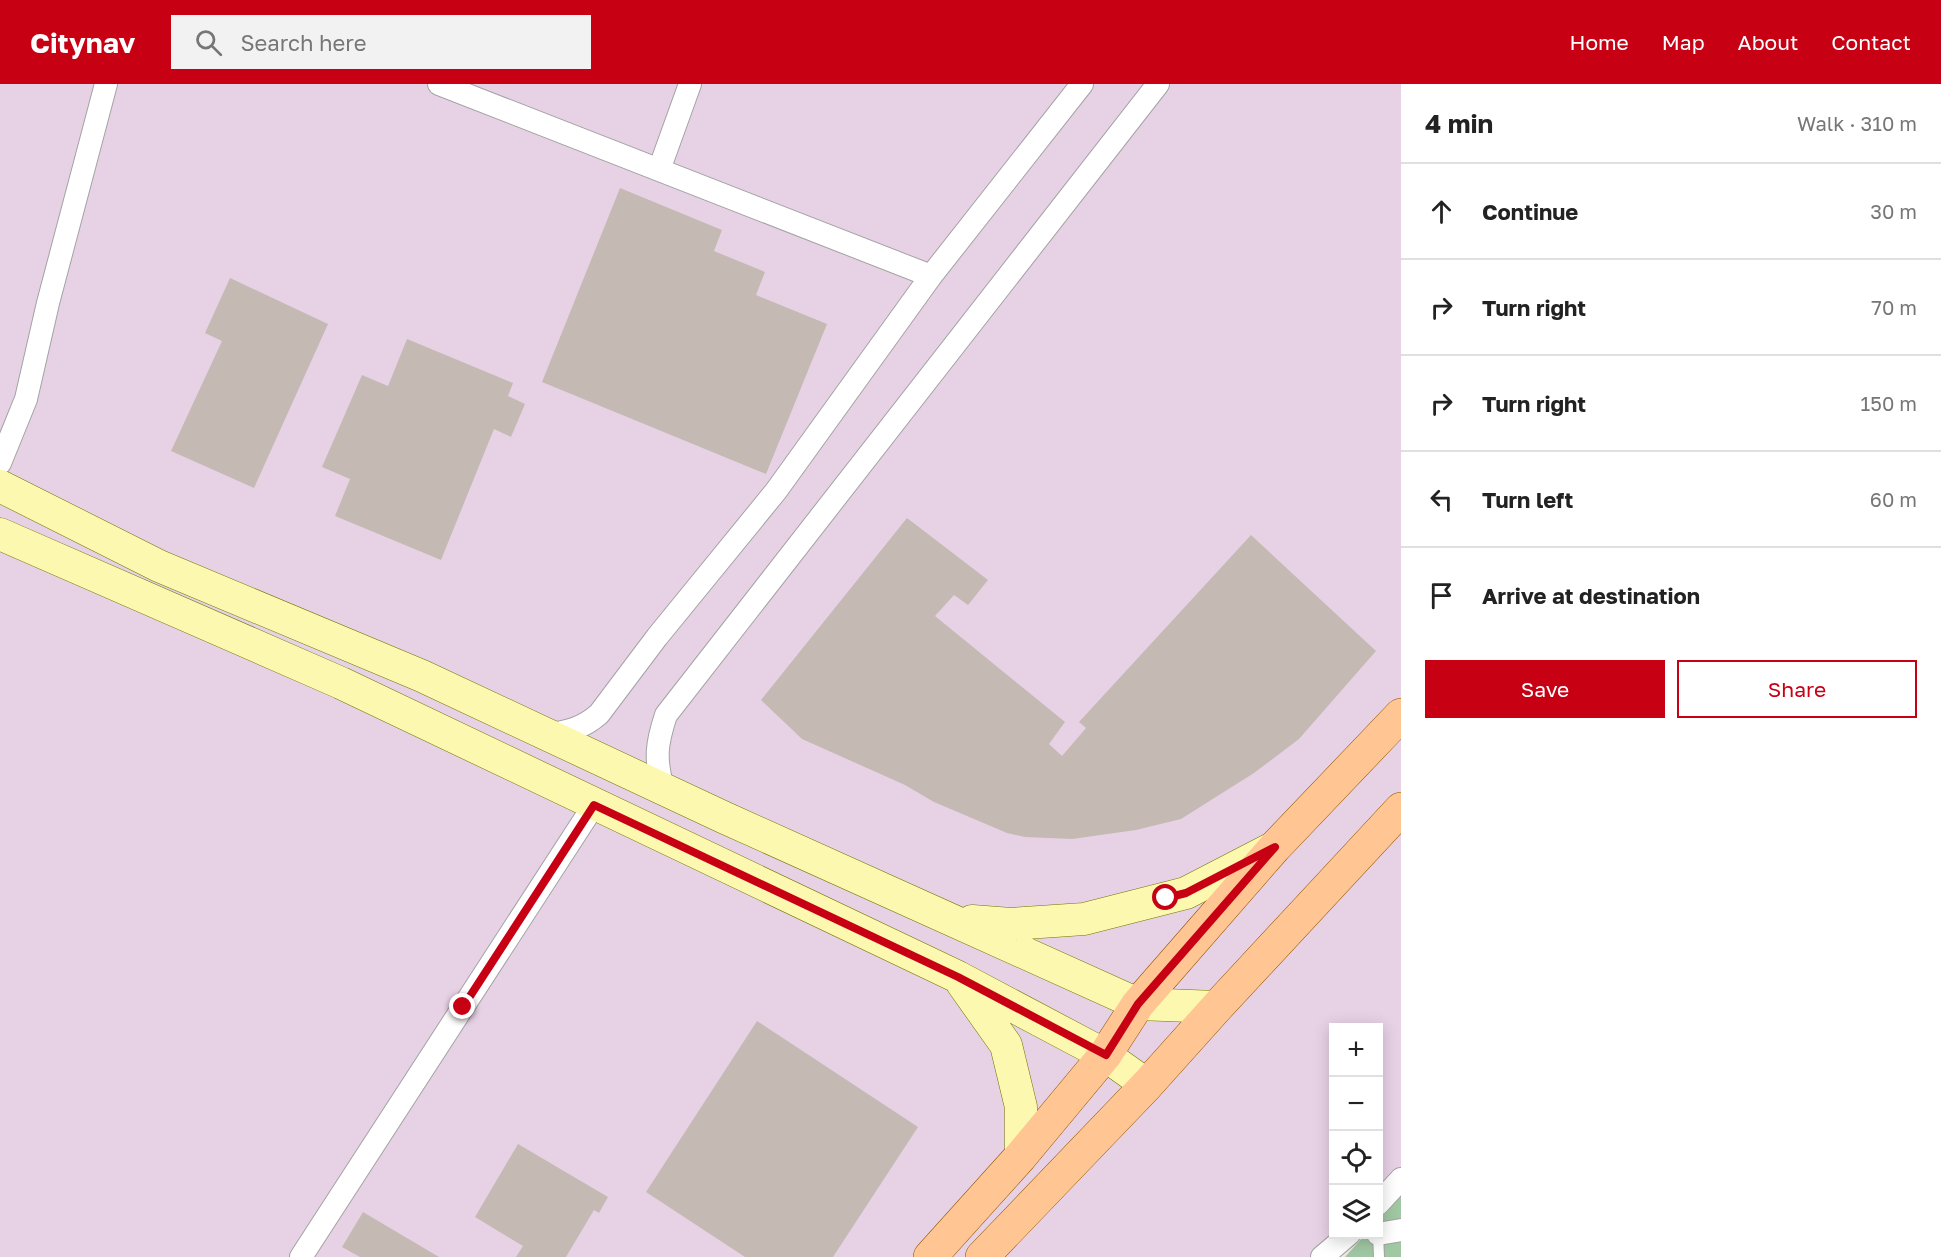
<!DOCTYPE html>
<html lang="en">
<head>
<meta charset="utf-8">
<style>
	:root { --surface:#fff; --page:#f2f2f2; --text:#222; --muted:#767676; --line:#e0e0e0; --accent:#c70014 }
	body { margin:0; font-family:"Golos Text",sans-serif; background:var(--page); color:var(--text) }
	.controls { position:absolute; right:18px; bottom:18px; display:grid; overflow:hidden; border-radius:0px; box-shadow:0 3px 15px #0003 }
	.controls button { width:54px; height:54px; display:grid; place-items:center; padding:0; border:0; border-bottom:2px solid var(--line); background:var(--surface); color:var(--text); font:30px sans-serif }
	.stop { position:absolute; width:18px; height:18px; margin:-14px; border:4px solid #c70014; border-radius:50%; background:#fff }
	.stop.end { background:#c70014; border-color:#fff; box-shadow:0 2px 6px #0008 }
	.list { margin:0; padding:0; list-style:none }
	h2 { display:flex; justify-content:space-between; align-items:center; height:78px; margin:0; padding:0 24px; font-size:26px }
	h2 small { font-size:20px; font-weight:400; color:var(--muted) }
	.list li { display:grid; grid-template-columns:39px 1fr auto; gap:18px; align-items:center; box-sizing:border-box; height:96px; padding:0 24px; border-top:2px solid var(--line) }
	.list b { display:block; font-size:22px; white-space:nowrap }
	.list em { font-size:20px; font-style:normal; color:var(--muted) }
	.actions { display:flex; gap:12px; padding:18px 24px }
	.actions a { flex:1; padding:14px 0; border:2px solid var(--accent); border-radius:0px; text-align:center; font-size:21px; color:var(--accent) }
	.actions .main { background:var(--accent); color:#fff }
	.icon { flex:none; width:33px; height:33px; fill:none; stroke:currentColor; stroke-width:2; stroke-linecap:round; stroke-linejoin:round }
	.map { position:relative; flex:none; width:1401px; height:1173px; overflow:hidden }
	header { display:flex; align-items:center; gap:36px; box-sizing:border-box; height:84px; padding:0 30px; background:var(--accent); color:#fff }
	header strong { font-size:28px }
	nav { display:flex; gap:33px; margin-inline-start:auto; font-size:21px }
	.search { width:420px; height:54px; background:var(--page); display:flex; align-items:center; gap:15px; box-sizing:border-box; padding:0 21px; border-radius:0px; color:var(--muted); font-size:22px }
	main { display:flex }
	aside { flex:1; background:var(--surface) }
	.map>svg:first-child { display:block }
	.industrial { fill:#e7d2e5 }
	.cemetery { fill:#a0c8a3 }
	.building { fill:#c5b9b4 }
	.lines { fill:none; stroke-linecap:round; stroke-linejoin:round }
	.lane-casing { stroke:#a3a3a3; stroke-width:12 }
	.street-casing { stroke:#a3a3a3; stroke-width:24 }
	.secondary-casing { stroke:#747500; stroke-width:33 }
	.primary-casing { stroke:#935400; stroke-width:34 }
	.lane { stroke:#fff; stroke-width:10 }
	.street { stroke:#fff; stroke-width:22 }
	.secondary { stroke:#fcf8b0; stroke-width:32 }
	.primary { stroke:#ffc694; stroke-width:33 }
	.route { stroke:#c70014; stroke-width:8 }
</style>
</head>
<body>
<header>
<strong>Citynav</strong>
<div class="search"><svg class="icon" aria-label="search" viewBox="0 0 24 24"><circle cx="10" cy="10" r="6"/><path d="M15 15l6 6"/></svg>Search here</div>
<nav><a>Home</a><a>Map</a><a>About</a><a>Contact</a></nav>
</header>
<main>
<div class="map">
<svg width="1401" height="1173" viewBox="0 0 1401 1173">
	<rect width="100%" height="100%" fill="#eee8e0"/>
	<!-- industrial -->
	<path class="industrial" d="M0,0H1401V1084L1379,1109L1378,944H1334V1150L1322,1173H0Z"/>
	<!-- cemetery -->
	<path class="cemetery" d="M1401,1110V1173H1345L1365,1151L1378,1150L1379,1135Z"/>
	<!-- building -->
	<path class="building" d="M620,104L722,146L714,167L765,188L756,211L827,240L766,390L542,298Z
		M230,194L328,240L254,404L171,367L222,257L205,249Z
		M407,255L513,299L508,312L525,320L511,353L494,345L441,476L335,432L350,395L322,383L362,291L388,302Z
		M907,434L988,496L968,521L954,511L935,532L1065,638L1049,660L1062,672L1086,644L1079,638L1251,451L1376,567L1299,655L1254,689L1181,735L1136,746L1072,755L1025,753L1007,749L934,718L905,701L802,655L761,616Z
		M757,937L918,1043L833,1173H745L646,1108Z
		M518,1060L608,1113L599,1129L594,1126L566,1173H516L523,1162L475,1133Z
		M363,1128L390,1144L439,1173H360L342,1163Z"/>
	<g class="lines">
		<defs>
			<path id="lane" d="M1378,1150L1379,1173"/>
			<path id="street" d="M439,0L931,192
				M659,86L690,0
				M0,379L26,315L48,219L106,0
				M547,650C568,648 583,644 599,630L657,553L776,407L931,192L1082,0
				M663,705C655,675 656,661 666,631L1158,0
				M1378,1120L1401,1095
				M1378,1150L1401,1146
				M301,1173L594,721
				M1322,1173L1349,1150"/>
			<path id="secondary" d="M0,402L159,482L422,592L723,733L1138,920L1217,923
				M0,450L341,599L958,893L1105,971L1147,1001
				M972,837L1011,840L1084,835L1186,809L1271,765
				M962,899L1006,961L1021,1023V1072"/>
			<path id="primary" d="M930,1173L1021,1072L1105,971L1138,920L1275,763L1401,631
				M982,1173L1147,1001L1217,923L1401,725"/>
		</defs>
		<!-- lane casing -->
		<use href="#lane" class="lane-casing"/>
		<!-- street casing -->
		<use href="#street" class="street-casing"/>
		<!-- secondary casing -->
		<use href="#secondary" class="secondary-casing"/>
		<!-- primary casing -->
		<use href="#primary" class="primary-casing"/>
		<!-- lane -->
		<use href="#lane" class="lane"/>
		<!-- street -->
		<use href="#street" class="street"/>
		<!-- secondary -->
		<use href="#secondary" class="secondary"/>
		<!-- primary -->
		<use href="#primary" class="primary"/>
	</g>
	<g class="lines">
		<!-- route -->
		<path class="route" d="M463,923L594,721L958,893L1106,971L1138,920L1275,763L1186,809L1166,814"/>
	</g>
</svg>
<div class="controls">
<button>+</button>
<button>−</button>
<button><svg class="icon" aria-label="locate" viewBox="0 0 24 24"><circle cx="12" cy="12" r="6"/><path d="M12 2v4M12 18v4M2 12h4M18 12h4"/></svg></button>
<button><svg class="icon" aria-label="layers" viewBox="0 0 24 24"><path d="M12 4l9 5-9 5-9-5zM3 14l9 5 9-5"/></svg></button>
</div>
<div class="stop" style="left:1166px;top:814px"></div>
<div class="stop end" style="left:463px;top:923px"></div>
</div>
<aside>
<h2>4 min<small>Walk · 310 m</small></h2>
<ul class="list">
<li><svg class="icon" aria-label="ahead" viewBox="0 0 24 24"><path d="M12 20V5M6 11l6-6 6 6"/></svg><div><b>Continue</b></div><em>30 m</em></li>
<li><svg class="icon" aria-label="right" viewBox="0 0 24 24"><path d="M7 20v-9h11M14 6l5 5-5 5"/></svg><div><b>Turn right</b></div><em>70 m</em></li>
<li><svg class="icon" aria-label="right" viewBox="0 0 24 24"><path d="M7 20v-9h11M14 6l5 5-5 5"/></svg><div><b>Turn right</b></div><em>150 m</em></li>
<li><svg class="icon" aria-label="left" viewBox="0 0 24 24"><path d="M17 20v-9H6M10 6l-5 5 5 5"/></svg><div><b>Turn left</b></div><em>60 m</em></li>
<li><svg class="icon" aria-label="arrive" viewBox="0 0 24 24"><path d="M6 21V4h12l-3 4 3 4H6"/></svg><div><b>Arrive at destination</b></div></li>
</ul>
<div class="actions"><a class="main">Save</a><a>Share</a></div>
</aside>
</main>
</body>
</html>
